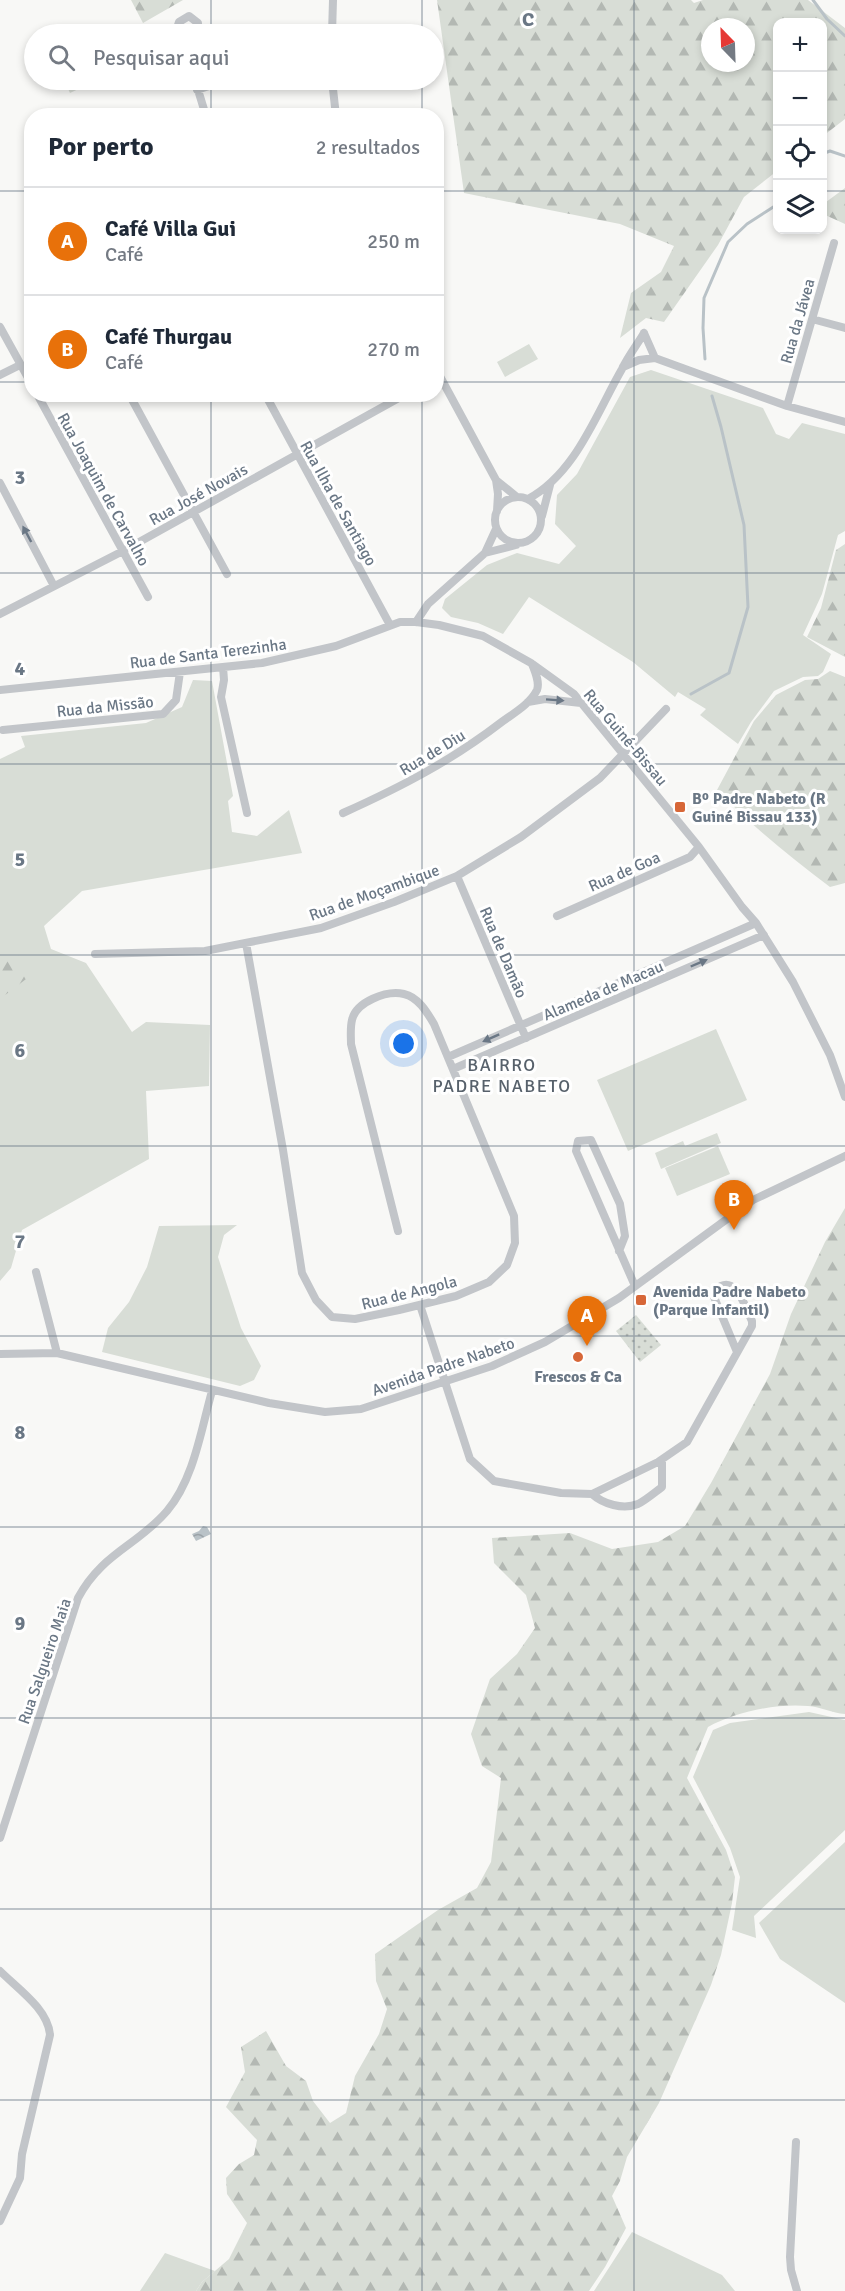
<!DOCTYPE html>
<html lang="pt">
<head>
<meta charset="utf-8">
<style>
	:root { --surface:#fff; --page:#f6f6f7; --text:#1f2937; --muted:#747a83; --line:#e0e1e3; --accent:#d76738 }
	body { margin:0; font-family:Signika,sans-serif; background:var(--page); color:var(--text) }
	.controls { position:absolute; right:18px; top:18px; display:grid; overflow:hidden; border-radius:12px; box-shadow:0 3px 9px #0003 }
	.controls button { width:54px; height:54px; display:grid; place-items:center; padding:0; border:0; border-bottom:2px solid var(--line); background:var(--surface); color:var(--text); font:30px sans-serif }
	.compass { position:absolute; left:701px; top:18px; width:54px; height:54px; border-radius:50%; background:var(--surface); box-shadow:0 3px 9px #0003; rotate:337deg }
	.you { position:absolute; left:404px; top:1044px; width:21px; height:21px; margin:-15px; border:4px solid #fff; border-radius:50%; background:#1a73e8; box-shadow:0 0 0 9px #1a73e833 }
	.badge { display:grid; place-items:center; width:39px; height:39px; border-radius:50%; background:var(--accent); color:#fff; font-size:20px; font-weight:700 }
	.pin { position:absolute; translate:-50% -50px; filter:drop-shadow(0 2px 3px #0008) }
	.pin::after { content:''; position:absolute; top:32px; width:21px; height:18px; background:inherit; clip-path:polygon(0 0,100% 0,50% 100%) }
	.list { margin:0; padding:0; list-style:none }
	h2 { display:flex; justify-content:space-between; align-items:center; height:78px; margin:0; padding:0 24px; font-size:26px }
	h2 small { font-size:20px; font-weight:400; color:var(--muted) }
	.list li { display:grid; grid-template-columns:39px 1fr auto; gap:18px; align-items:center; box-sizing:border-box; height:108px; padding:0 24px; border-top:2px solid var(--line) }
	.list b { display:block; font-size:22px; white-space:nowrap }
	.list p { margin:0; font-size:20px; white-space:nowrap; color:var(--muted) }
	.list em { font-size:20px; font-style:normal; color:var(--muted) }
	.icon { flex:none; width:33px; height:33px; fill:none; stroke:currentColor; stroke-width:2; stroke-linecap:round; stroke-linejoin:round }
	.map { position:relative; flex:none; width:845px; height:2291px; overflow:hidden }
	.search { position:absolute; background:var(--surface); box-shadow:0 3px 9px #0003; left:24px; top:24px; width:420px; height:66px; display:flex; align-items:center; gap:15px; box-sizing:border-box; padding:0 21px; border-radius:33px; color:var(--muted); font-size:22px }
	.panel { position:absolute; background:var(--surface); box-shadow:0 3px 9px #0003; left:24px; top:108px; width:420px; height:294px; border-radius:24px }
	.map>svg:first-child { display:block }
	.grass { fill:#d8ddd6 }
	.forest { fill:url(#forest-firs); fill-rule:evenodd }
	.park { fill:url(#park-dots) }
	.water { fill:url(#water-waves) }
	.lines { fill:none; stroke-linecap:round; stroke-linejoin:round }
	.stream { stroke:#b9c2c7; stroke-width:3 }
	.street { stroke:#c2c5c9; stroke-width:8 }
	.oneway { fill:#6a7785 }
	.grid { fill:none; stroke:#6a7785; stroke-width:1.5; stroke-opacity:0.55 }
	.poi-dot { fill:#d76738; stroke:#fff; stroke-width:2 }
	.labels { text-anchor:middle; stroke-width:6; stroke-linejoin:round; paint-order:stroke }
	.street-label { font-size:16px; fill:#6a7785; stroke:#fff }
	.poi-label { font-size:16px; font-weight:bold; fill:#6a7785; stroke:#fff; text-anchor:start }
	.neighbourhood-label { font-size:18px; letter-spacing:1.5px; fill:#57616b; stroke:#fff }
	.grid-label { font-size:20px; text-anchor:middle; font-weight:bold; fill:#6a7785; stroke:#fff; stroke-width:6; stroke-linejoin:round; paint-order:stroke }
</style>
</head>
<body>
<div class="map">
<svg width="845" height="2291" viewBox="0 0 845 2291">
	<defs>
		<pattern id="forest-firs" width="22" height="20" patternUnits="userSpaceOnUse" patternTransform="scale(1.5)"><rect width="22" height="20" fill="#d8ddd6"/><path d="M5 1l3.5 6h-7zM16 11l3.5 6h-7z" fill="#b3b8b3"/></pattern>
		<pattern id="park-dots" width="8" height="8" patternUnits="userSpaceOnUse" patternTransform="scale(1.5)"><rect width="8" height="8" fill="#d8ddd6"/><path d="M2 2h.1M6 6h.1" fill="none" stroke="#b3b8b3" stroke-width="1.8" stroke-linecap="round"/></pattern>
		<pattern id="water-waves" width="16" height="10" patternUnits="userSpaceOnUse" patternTransform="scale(1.5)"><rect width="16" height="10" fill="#b9c2c7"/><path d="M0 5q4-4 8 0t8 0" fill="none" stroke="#9aa2a7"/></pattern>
	</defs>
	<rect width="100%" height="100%" fill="#f8f8f6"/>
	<!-- grass -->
	<path class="grass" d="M64,80H87L89,84L70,93Z
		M529,344L538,359L505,377L497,362Z
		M651,370L763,408L776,434L789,439L802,423L845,434V531L838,535L822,594L803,635L831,654L823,672L818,676L803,677L774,691L751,722L738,744L700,715L706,709L678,692L675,697L633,662L529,597L503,634L478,623L451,617L442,608L445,599L487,565L517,553L559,564L576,546L555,524L557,495L577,474L630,377Z
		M193,680L212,681L233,796L228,801L232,832L257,836L289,810L302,853L82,891L44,926L51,949L86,963L132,1032L146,1022L210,1025L209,1086L146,1091L149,1159L22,1230L11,1268L0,1281V759L25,747L21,736L146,723L182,707Z
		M716,1029L747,1100L628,1151L597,1080Z
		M717,1133L721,1143L661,1169L655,1153L683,1141L685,1146Z
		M718,1146L730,1174L677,1196L665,1168Z
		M237,1225L224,1235L218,1257L241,1328L261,1366L254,1380L240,1386L102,1352L108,1328L129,1302L147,1267L159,1226Z
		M809,1712L845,1720V1830L754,1916L756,1938L732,1930L740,1877L730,1848L693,1777L713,1730L730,1723Z
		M845,1842V2003L780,1959L759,1923Z
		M632,2232L722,2275L735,2291H594Z
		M165,2253L215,2271L202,2282L196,2291H140Z"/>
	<!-- forest -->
	<path class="forest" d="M131,0H183L143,23Z
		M437,0H691L694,3L703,0H808L845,28V119L823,136L822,22H778L777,171L744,197L718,245L664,322L646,318L620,338L631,293L661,272L674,246L620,224L464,193ZM710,27H746V63H710Z
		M845,188V224L823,214L822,205Z
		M845,544V657L807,637L821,608L836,550Z
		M830,671L845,677V883L830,887C790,857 751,825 717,790L754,721L776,695L805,680L818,679Z
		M12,943L30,976L0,999V953Z
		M845,1208V1714C832,1713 821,1707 808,1706C777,1703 735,1712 708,1727L687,1778L726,1850L735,1877L732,1903L721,1955L711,1985L659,2103L627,2157L620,2181L612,2196L626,2228L605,2267L589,2291H196L202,2282L229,2259L247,2223L227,2194L226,2178L239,2164L254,2155L257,2140L226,2107L245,2072L241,2047L266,2031L286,2066L306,2081L313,2101L330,2123L346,2113L355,2076L379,2034L387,2009L376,1981L375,1954L438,1910L477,1888L491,1862L501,1778L482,1766L471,1734L490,1679L517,1654L535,1628L526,1595L494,1563L492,1538L570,1533L612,1549L658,1542L685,1526L711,1483L770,1374L791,1314L825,1242Z"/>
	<!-- park -->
	<path class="park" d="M636,1315L661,1345L640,1362L616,1331Z"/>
	<!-- water -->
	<path class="water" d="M203,1526L207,1527L211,1534L196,1541L192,1534L199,1531Z"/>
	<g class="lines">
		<!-- stream -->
		<path class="stream" d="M813,0L827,19L845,36
			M822,154L830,151L845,156
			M705,359L703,328L704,298L728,242L747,224L778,204
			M691,694L729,673L748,607L744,525L721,427L712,396"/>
		<!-- street -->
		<path class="street" d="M179,34L177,28L179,22L189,16L198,23V34
			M332,34L333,0
			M195,80L206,116
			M332,80L336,116
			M197,90L227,80
			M812,319L845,328
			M0,327L32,385
			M644,333L655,358
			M623,367L639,360L655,358L787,406L845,422
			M436,369L496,480L498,494L497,511
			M0,375L20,365
			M37,394L148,597
			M129,394L227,574
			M265,394L390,625
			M787,406L834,243
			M496,480L517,497
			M0,483L54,586
			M495 520a23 23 0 1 1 46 0a23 23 0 1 1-46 0Z
			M528,499C576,473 596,414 622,369C628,356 637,345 644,333
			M542,516L550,485
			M485,553L516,545
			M0,614L123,551L406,394
			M416,622L428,604L485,553L496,529
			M223,667L224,680L221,697L247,813
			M0,690L262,663L336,646L400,622H416L439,625L483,636L531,663L574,694L699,847L742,907L756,923L793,982L830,1055L845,1097
			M528,702L545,699L581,703
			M3,730L163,714L176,700L180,672
			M343,813C403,786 451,761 503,721C514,713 530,704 537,690C540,682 535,672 532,664
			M457,876L526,1038
			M557,916L690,857L699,847
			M246,943L283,1150L302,1273L316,1300L332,1317L355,1319L399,1310L456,1296L489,1282L507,1265L515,1243L514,1216L434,1024C427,1012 418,997 404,994C386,990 356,1002 352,1020C350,1028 351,1037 351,1044L398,1231
			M95,954L205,951L321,928L394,902L457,876L521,837L600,778L666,709
			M448,1057L756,923
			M453,1069L764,935
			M619,1251L625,1236L620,1204L591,1140L578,1141L576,1151L635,1286
			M36,1272L57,1353
			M420,1305L470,1459L494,1481L561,1493L592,1494L658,1462L687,1442L752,1326V1321C745,1307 736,1272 715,1290L714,1297L737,1352
			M0,1354L57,1353L269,1403L325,1412L361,1409L492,1366L545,1342L619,1298L753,1200L845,1156
			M592,1494C603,1504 623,1510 638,1504C646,1500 654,1493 662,1487V1460
			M0,1838L78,1598C102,1553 137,1546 167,1511C194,1479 201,1430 212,1391
			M0,1971C18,1989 48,2009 50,2035L22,2154L20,2178L0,2221
			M796,2142L790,2257L791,2270L797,2291"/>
	</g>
	<!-- one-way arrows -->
	<defs><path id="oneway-solid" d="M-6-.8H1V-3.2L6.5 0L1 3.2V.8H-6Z" transform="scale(1.5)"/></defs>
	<g class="oneway">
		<use href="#oneway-solid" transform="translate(27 534) rotate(-118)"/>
		<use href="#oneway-solid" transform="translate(555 700) rotate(4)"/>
		<use href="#oneway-solid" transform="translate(699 963) rotate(-23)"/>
		<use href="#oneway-solid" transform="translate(491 1038) rotate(156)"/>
	</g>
	<!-- grid -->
	<path class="grid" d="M211,0V34M422,0V34M634,0V2291M211,80V116M422,80V116M0,191H32M436,191H778M822,191H845M0,382H32M436,382H845M211,394V2291M422,394V2291M0,573H845M0,764H845M0,955H845M0,1146H845M0,1336H845M0,1527H845M0,1718H845M0,1909H845M0,2100H845"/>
	<!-- markers -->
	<g class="poi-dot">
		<rect x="674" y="801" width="12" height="12" rx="3"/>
		<rect x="635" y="1294" width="12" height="12" rx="3"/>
		<circle cx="578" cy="1357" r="6"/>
	</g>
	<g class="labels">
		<!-- street labels -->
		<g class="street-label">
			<text transform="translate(797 321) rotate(-74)" y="6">Rua da Jávea</text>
			<text transform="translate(104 489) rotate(61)" y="6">Rua Joaquim de Carvalho</text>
			<text transform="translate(198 494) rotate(-29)" y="6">Rua José Novais</text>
			<text transform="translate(339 503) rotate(61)" y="6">Rua Ilha de Santiago</text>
			<text transform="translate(208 653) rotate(-7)" y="6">Rua de Santa Terezinha</text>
			<text transform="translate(105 706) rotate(-6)" y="6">Rua da Missão</text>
			<text transform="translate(626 737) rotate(50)" y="6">Rua Guiné-Bissau</text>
			<text transform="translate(432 752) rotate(-31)" y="6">Rua de Diu</text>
			<text transform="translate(624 871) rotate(-24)" y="6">Rua de Goa</text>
			<text transform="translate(374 892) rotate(-20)" y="6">Rua de Moçambique</text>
			<text transform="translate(504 952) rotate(67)" y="6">Rua de Damão</text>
			<text transform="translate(603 990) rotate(-23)" y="6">Alameda de Macau</text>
			<text transform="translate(409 1292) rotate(-14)" y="6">Rua de Angola</text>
			<text transform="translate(443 1366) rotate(-19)" y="6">Avenida Padre Nabeto</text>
			<text transform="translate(44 1661) rotate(-71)" y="6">Rua Salgueiro Maia</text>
		</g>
		<!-- poi labels -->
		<g class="poi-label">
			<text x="692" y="804">Bº Padre Nabeto (R<tspan x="692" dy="18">Guiné Bissau 133)</tspan></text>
			<text x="653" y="1297">Avenida Padre Nabeto<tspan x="653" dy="18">(Parque Infantil)</tspan></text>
			<text x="578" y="1382" text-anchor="middle">Frescos &amp; Ca</text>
		</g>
		<!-- neighbourhood labels -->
		<g class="neighbourhood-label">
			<text x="502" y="1071">BAIRRO<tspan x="502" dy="21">PADRE NABETO</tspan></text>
		</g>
	</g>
	<g class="grid-label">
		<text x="528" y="26">C</text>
		<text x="20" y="484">3</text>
		<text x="20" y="675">4</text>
		<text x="20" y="866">5</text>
		<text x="20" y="1057">6</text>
		<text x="20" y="1248">7</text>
		<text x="20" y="1439">8</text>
		<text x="20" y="1630">9</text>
	</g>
</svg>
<div class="controls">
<button>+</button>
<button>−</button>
<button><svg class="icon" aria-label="locate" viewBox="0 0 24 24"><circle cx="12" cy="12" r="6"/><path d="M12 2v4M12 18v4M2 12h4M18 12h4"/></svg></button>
<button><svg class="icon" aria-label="layers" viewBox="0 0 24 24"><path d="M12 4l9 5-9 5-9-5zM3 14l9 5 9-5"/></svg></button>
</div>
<svg class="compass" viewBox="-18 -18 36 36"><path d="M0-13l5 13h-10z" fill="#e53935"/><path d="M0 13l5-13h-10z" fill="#747a83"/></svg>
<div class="you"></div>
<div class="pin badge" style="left:587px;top:1346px;background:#e8710a">A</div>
<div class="pin badge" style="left:734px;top:1230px;background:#e8710a">B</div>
<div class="search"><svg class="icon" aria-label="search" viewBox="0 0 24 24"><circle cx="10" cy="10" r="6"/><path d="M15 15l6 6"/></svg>Pesquisar aqui</div>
<section class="panel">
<h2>Por perto<small>2 resultados</small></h2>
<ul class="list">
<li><span class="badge" style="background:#e8710a">A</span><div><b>Café Villa Gui</b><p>Café</p></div><em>250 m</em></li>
<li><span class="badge" style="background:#e8710a">B</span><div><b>Café Thurgau</b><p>Café</p></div><em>270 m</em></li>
</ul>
</section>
</div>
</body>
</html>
